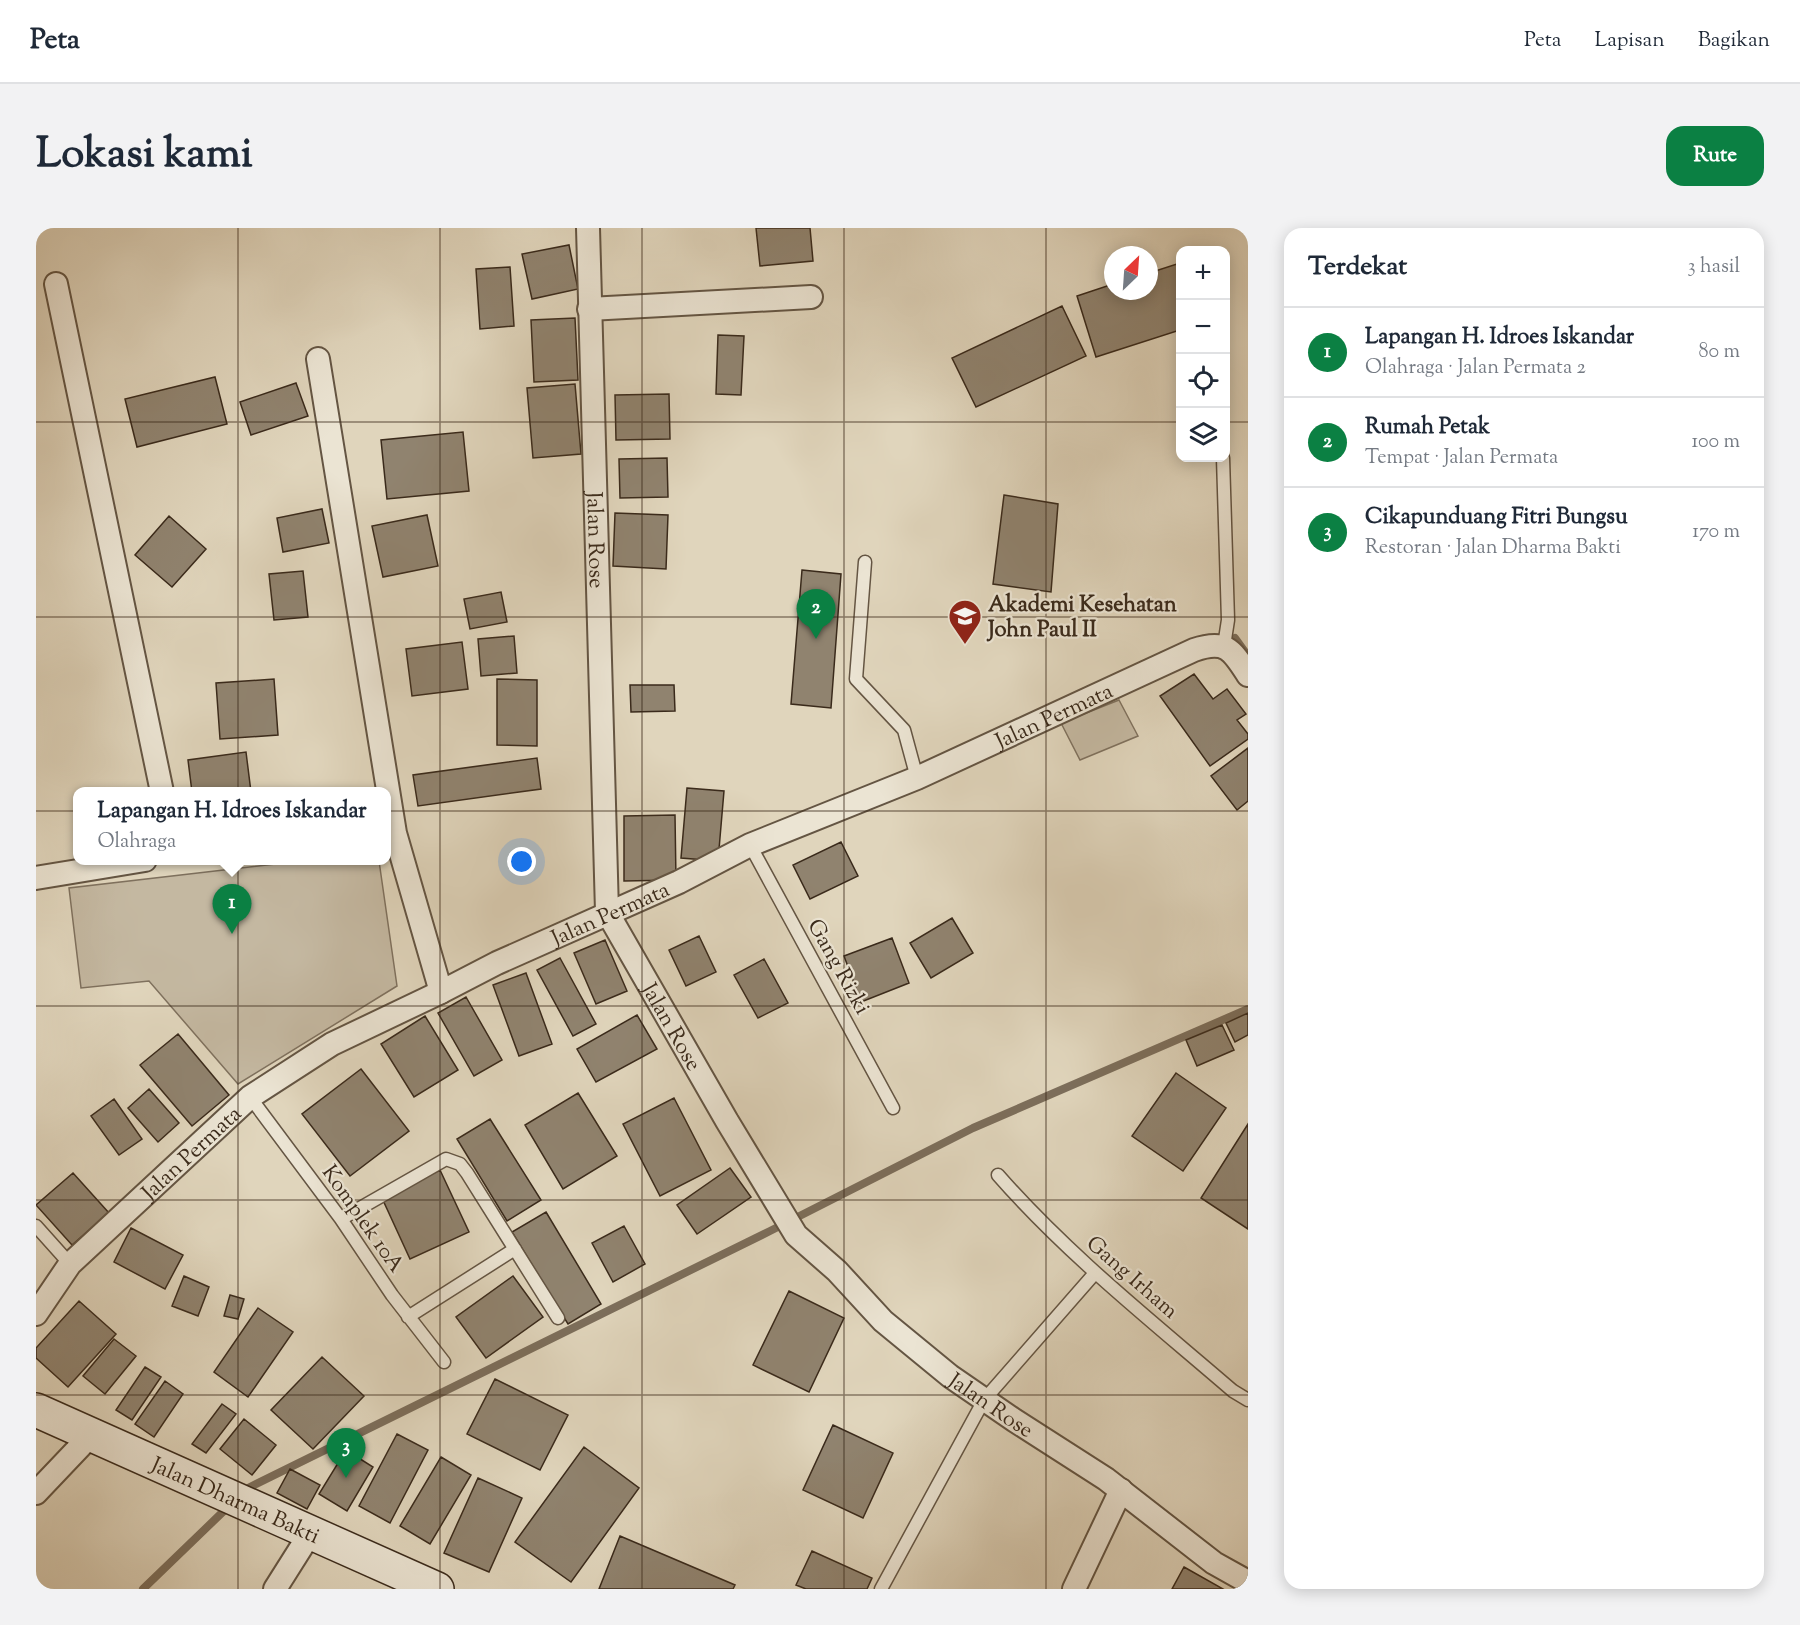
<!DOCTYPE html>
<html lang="id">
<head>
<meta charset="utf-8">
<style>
	:root { --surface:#fff; --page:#f2f2f3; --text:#1f2937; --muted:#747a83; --line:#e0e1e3; --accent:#0b8043 }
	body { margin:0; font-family:"Sorts Mill Goudy",serif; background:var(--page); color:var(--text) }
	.controls { position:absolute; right:18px; top:18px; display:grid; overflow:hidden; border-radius:12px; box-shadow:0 3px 15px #0003 }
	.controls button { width:54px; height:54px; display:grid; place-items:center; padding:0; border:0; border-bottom:2px solid var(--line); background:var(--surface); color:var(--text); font:30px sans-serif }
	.compass { position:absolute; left:1068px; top:18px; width:54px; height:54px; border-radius:50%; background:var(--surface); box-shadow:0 3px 15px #0003; rotate:25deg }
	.you { position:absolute; left:486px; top:634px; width:21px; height:21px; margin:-15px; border:4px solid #fff; border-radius:50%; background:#1a73e8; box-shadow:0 0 0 9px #1a73e833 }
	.badge { display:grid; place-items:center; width:39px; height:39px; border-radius:50%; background:var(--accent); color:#fff; font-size:20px; font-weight:700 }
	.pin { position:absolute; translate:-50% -50px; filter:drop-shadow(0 2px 3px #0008) }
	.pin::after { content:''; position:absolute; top:32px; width:21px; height:18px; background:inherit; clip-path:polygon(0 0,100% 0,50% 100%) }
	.popup { position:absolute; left:37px; top:559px; width:318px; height:78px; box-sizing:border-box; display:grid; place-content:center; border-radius:12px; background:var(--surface); filter:drop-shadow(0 2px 4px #0005); font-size:20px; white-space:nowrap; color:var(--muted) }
	.popup b { font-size:22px; color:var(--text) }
	.popup::after { content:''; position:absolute; left:50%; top:100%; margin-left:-12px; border:12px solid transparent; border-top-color:var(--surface) }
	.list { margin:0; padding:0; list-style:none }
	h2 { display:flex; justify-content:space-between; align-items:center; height:78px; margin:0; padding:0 24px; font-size:26px }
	h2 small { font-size:20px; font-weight:400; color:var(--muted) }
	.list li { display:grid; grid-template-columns:39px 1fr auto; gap:18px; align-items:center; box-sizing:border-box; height:90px; padding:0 24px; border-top:2px solid var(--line) }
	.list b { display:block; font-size:22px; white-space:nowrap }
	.list p { margin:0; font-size:20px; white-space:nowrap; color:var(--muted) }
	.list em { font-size:20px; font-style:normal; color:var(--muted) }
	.icon { flex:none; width:33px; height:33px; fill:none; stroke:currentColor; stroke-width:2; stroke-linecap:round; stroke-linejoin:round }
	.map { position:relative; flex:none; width:1212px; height:1361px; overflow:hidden; border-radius:18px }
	header { display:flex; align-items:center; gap:36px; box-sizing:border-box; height:84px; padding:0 30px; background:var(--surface); border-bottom:2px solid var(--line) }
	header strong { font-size:28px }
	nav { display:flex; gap:33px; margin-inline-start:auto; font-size:21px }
	.intro { display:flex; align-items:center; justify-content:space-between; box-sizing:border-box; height:144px; padding:0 36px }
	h1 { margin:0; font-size:42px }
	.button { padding:15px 27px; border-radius:18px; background:var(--accent); color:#fff; font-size:21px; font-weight:700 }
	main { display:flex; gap:36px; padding:0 36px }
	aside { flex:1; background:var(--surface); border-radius:18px; box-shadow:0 3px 15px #0003 }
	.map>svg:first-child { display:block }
	.green { fill:#c4b8a1; stroke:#7f715e; stroke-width:1.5 }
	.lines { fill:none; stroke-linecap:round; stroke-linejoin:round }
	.stream { stroke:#7c6e5b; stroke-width:8 }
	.building { fill:#90836f; stroke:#3a2a1b; stroke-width:1.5 }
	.lane-casing { stroke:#645543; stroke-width:15 }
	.street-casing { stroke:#645543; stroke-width:26 }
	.secondary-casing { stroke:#3a2a1b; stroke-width:36 }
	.lane { stroke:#ebe4d3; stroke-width:12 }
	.street { stroke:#ebe4d3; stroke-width:22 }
	.secondary { stroke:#ebe4d3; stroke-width:33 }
	.grid { fill:none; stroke:#3a2a1b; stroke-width:1.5; stroke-opacity:0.55 }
	.labels { text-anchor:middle; stroke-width:4.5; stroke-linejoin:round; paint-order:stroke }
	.street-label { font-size:22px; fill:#3a2a1b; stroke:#ebe4d3 }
	.poi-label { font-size:22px; font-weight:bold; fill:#3a2a1b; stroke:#ebe4d3; text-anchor:start }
</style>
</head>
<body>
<header>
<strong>Peta</strong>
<nav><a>Peta</a><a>Lapisan</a><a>Bagikan</a></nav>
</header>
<div class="intro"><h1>Lokasi kami</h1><a class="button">Rute</a></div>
<main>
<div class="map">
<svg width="1212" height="1361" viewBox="0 0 1212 1361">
	<rect width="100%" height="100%" fill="#e0d5bc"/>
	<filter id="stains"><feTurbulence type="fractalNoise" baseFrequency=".00333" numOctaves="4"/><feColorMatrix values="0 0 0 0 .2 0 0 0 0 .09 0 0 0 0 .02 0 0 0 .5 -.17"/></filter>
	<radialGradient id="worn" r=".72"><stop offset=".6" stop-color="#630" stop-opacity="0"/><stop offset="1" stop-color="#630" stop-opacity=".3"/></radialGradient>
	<!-- green -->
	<path class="green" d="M1083,472L1102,508L1044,532L1025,495Z
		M274,632L343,633L361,758L202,856L113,753L45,760L33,660Z"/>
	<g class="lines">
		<!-- stream -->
		<path class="stream" d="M1199,410L1209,424
			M207,1264L214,1259L734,1003L937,900L1212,781
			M107,1361L194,1277"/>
	</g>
	<!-- building -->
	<path class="building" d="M720,0H774L777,33L724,38Z
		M533,17L542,61L496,71L486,26Z
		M1144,35V102L1060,129L1041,68L1077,56V63H1113V45Z
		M474,39L478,98L444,101L440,41Z
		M1026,78L1050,128L940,179L916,130Z
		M539,90L542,152L498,154L495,92Z
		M682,107L708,108L705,167L680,166Z
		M179,149L191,196L101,219L89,171Z
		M260,155L272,188L215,207L204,174Z
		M539,156L545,226L497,230L491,160Z
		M633,166L634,211L580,212L579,167Z
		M427,204L433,263L351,271L345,212Z
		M631,230L632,269L584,270L583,231Z
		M968,267L1022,276L1015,364L957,356Z
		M286,281L293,315L247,324L241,290Z
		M579,285L632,287L630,341L577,338Z
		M391,287L402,338L347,349L336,298Z
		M133,288L170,321L136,359L99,327Z
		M766,342L805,346L795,480L755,476Z
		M267,343L272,389L238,392L233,346Z
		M465,364L471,394L434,401L428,371Z
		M478,408L481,445L445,448L442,411Z
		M426,414L432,461L376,468L370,421Z
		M1158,446L1177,471L1191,461L1210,486L1201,492L1212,506V511L1174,538L1124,468Z
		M238,451L242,507L184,511L180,455Z
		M461,451L501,452V518L461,517Z
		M594,457H638L639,483L595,484Z
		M1212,520V573L1201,582L1175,548Z
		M210,524L215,564H156L152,532Z
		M501,530L505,561L382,578L377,547Z
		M651,560L688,563L682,633L645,630Z
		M639,587L640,652L588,653V588Z
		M805,614L822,648L774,671L757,637Z
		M916,690L937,725L895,750L874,715Z
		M663,708L680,744L650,758L633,722Z
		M856,710L873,755L825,774L808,728Z
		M569,712L591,763L560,776L538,725Z
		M524,730L560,796L537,808L501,742Z
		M728,731L752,775L722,790L698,747Z
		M490,745L516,816L483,828L457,757Z
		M430,769L466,832L438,848L402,785Z
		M1212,785V807L1199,814L1190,795Z
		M601,787L621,821L560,854L541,821Z
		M389,788L422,842L378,869L345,816Z
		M1186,797L1198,822L1161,838L1150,812Z
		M142,806L193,867L156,898L104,837Z
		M325,841L373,903L314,948L266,886Z
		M1140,845L1190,880L1147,943L1096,908Z
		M113,861L143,895L122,914L92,880Z
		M542,865L581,928L527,961L489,897Z
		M638,870L675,942L624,968L587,896Z
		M78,871L106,911L83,927L55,888Z
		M454,891L505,972L471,993L421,911Z
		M1212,896V1001L1165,970Z
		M694,940L715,969L661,1006L641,977Z
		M404,942L433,1004L374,1031L346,970Z
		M37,945L73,985L36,1017L0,977Z
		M510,984L565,1076L532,1096L476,1004Z
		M588,998L609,1036L577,1054L556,1015Z
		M95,1000L147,1027L129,1061L78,1034Z
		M148,1048L173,1059L162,1088L136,1078Z
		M477,1048L507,1089L450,1130L420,1089Z
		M753,1063L808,1090L773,1164L717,1137Z
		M194,1067L208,1071L202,1091L188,1088Z
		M43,1073L80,1106L32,1159L0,1130V1120Z
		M222,1080L257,1104L212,1169L178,1144Z
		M78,1111L100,1128L69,1166L47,1148Z
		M286,1129L328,1168L277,1221L235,1182Z
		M109,1139L125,1149L96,1192L80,1182Z
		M459,1151L532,1187L504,1242L431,1206Z
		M129,1153L147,1166L118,1209L99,1196Z
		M186,1176L200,1186L170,1225L156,1216Z
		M208,1191L240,1217L216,1247L184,1221Z
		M797,1197L857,1225L827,1290L767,1262Z
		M361,1206L392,1222L354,1295L323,1278Z
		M548,1219L603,1260L535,1354L479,1314Z
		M310,1222L337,1239L311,1283L283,1266Z
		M405,1229L435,1247L394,1316L364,1298Z
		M254,1241L284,1257L271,1281L241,1265Z
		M442,1250L486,1270L453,1344L408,1325Z
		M584,1308L699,1357L697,1361H563Z
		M776,1323L836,1350L831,1361H770L760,1357Z
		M1148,1339L1187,1361H1136Z"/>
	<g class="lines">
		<defs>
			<path id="lane" d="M1187,230L1192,392L1188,418
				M829,334L820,451L868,502L881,550
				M714,617L857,880
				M214,869L305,991L356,1067L408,1134
				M962,947C1032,1027 1117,1094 1197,1163L1212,1172
				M305,991L410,931L424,936L431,945L522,1090
				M0,998L34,1036
				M372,1089L479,1021
				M845,1361L948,1172L1059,1045"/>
			<g id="street">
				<path id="s1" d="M552,0L571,684L691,893L760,1007L801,1043L847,1093L914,1148L978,1192L1070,1251L1178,1335L1212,1354"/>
				<path d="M20,56L126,564"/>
				<path d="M553,81L775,69"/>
				<path d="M282,131L359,605L405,764"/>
				<path d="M0,650L109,632"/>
				<path id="s2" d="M0,1086L34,1036L214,869L296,816L405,764L461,735L643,654L714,617L881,550L1158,422C1190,411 1196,422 1212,447"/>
				<path d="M0,1265L56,1206"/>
				<path d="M239,1361L275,1304"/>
				<path d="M1038,1361L1085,1262"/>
			</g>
			<g id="secondary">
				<path id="s3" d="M0,1182L401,1361"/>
			</g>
		</defs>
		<!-- lane casing -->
		<use href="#lane" class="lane-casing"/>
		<!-- street casing -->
		<use href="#street" class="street-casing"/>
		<!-- secondary casing -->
		<use href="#secondary" class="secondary-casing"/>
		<!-- lane -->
		<use href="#lane" class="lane"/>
		<!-- street -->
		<use href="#street" class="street"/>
		<!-- secondary -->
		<use href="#secondary" class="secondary"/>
	</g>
	<!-- grid -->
	<path class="grid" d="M202,0V1361M404,0V1361M606,0V1361M808,0V1361M1010,0V1361M0,194H1144M1190,194H1212M0,389H1212M0,583H1212M0,778H1212M0,972H1212M0,1167H1212"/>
	<!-- icons -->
	<defs>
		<symbol id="university-pin" viewBox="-11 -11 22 30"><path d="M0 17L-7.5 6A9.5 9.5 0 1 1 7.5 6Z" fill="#8f2418" stroke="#ebe4d3"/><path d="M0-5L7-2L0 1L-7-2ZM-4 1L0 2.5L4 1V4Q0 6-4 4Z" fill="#fff"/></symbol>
	</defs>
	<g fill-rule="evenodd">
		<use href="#university-pin" x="910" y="369" width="38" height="52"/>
	</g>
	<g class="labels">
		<!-- street labels -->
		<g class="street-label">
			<text dy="8" stroke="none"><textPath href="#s1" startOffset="312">Jalan Rose</textPath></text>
			<text dy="8" stroke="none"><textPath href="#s2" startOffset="1197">Jalan Permata</textPath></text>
			<text dy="8" stroke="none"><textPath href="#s2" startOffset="711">Jalan Permata</textPath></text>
			<text transform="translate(804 738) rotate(61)" y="8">Gang Rizki</text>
			<text dy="8" stroke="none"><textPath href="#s1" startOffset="816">Jalan Rose</textPath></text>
			<text dy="8" stroke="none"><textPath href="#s2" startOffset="225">Jalan Permata</textPath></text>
			<text transform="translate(328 990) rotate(55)" y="8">Komplek 10A</text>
			<text transform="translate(1097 1048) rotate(41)" y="8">Gang Irham</text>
			<text dy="8" stroke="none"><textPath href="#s1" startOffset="1318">Jalan Rose</textPath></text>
			<text dy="8" stroke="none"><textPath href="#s3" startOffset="219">Jalan Dharma Bakti</textPath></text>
		</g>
		<!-- poi labels -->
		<g class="poi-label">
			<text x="952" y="383">Akademi Kesehatan<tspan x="952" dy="25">John Paul II</tspan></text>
		</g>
	</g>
	<rect width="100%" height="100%" filter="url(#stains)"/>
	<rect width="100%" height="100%" fill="url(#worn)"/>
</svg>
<div class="controls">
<button>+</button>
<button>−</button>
<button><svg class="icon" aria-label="locate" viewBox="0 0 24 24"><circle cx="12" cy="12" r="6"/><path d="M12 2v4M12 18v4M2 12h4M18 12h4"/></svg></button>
<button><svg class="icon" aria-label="layers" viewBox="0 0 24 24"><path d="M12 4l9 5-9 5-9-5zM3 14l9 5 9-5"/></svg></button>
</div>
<svg class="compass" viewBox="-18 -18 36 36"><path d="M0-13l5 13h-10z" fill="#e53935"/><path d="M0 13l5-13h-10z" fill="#747a83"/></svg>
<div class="you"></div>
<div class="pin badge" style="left:196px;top:706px">1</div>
<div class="popup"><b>Lapangan H. Idroes Iskandar</b>Olahraga</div>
<div class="pin badge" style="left:780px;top:411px">2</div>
<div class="pin badge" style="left:310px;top:1250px">3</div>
</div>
<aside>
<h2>Terdekat<small>3 hasil</small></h2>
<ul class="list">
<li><span class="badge">1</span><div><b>Lapangan H. Idroes Iskandar</b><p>Olahraga · Jalan Permata 2</p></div><em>80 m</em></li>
<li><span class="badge">2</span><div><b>Rumah Petak</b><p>Tempat · Jalan Permata</p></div><em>100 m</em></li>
<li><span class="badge">3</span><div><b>Cikapunduang Fitri Bungsu</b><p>Restoran · Jalan Dharma Bakti</p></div><em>170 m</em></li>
</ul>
</aside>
</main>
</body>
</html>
